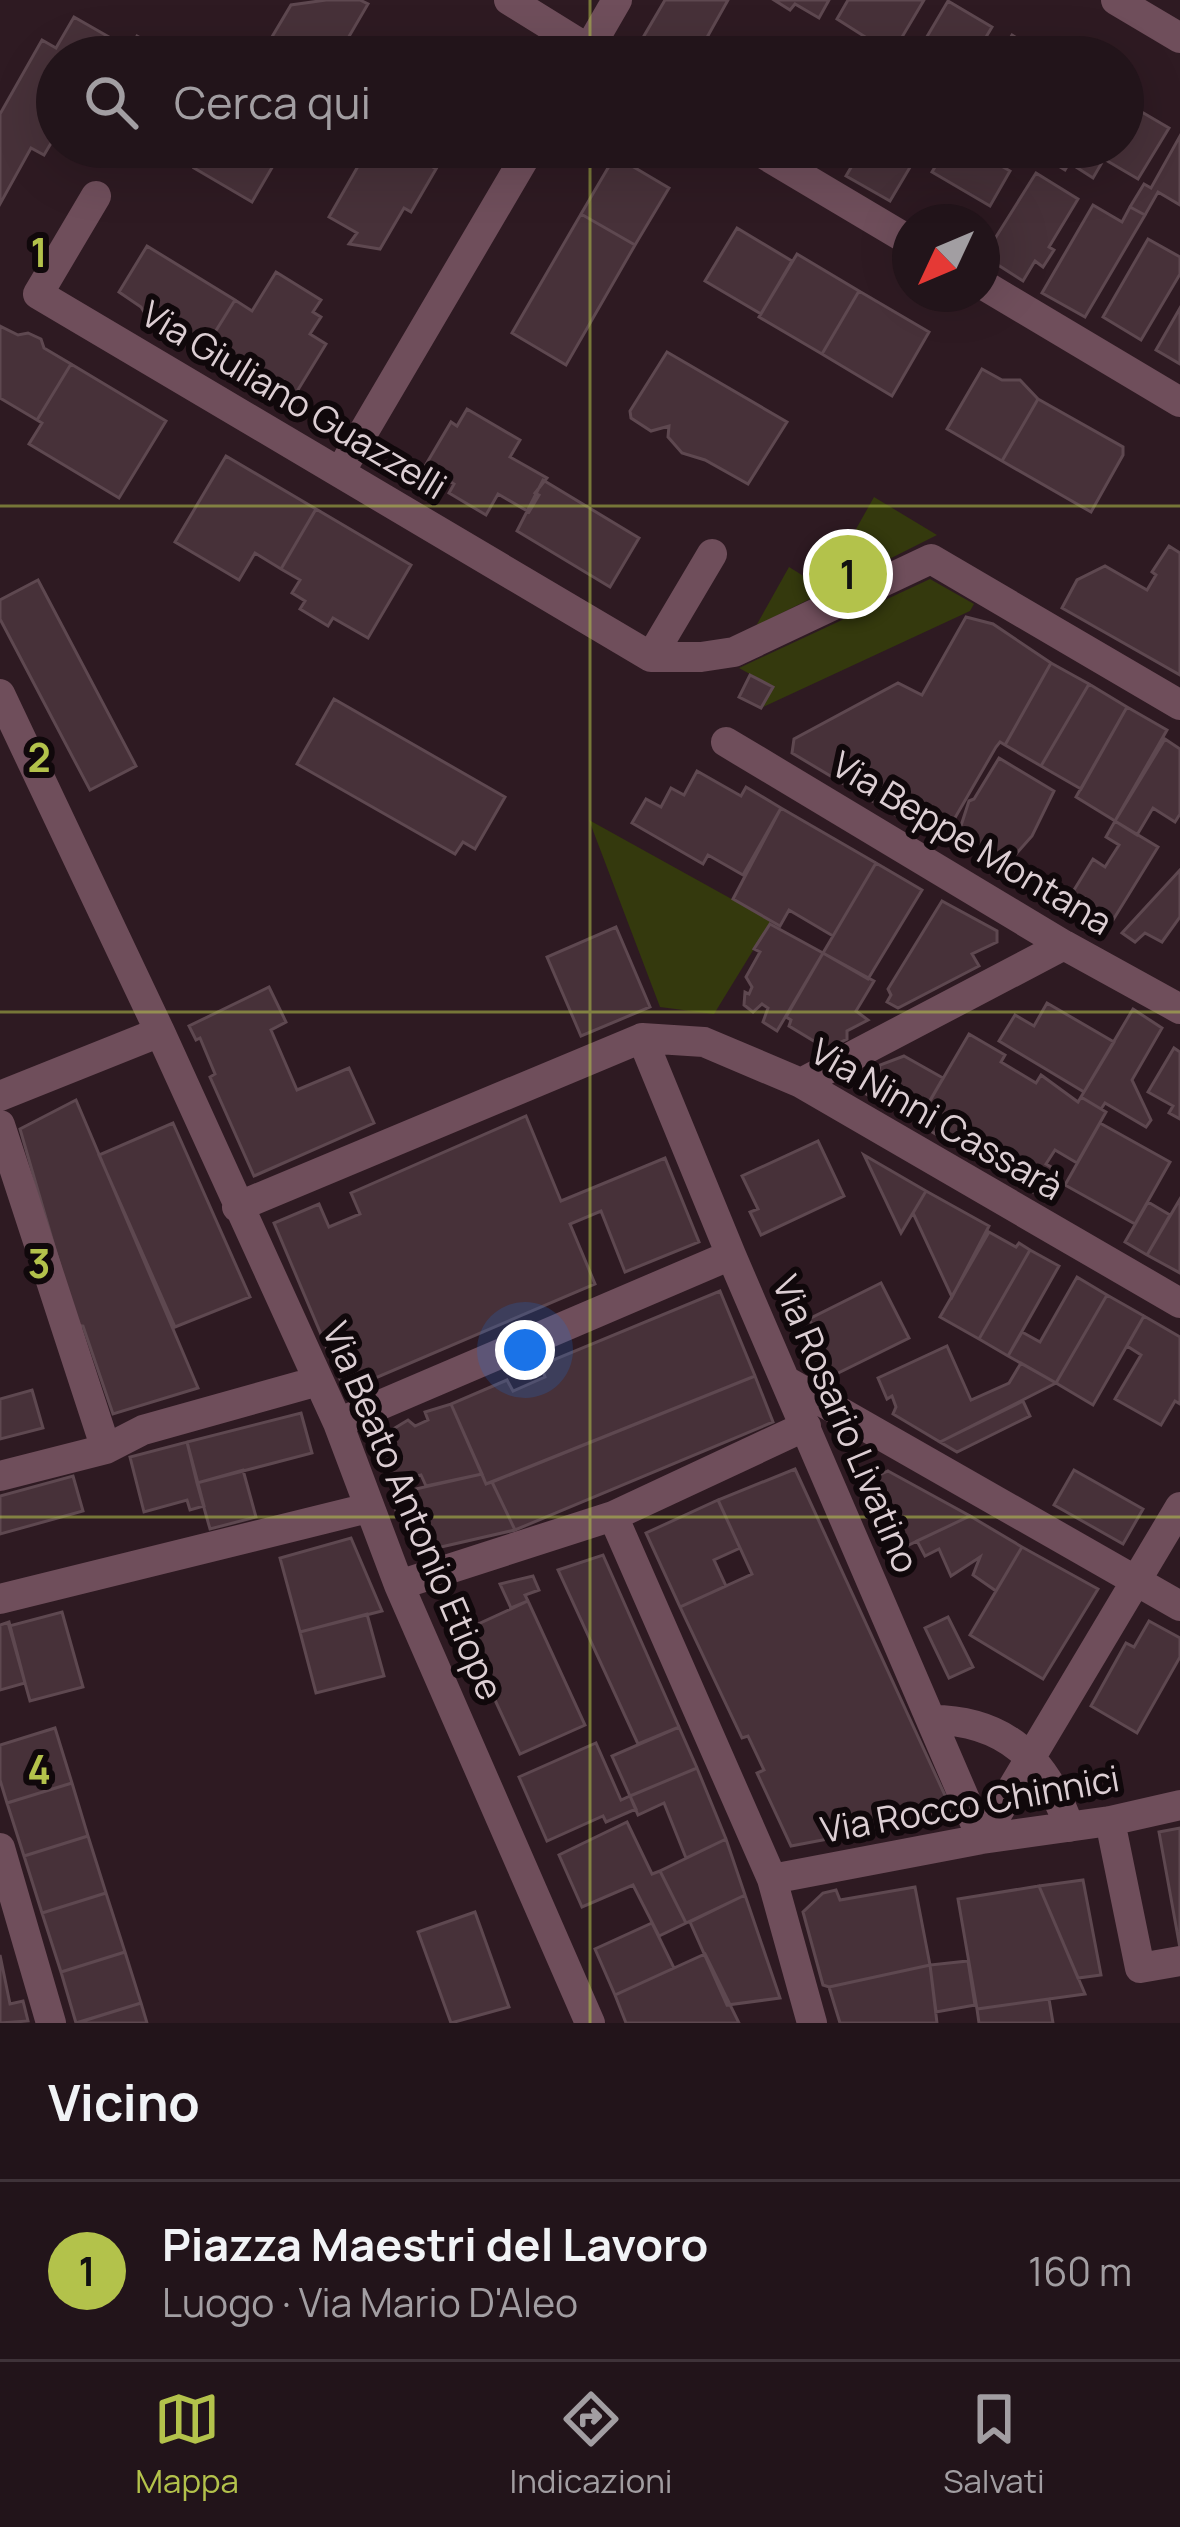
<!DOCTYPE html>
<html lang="it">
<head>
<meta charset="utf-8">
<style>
	:root { --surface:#22141a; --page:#2e2127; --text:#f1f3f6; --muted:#a29ea2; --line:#3f3339; --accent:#b3c24b }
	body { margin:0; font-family:Manrope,sans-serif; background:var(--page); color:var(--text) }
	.compass { position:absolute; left:892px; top:204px; width:108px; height:108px; border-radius:50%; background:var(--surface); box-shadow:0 12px 48px #0002; rotate:226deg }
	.you { position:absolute; left:525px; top:1350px; width:42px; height:42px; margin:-30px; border:9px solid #fff; border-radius:50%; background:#1a73e8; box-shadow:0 0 0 18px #1a73e833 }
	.badge { display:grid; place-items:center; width:78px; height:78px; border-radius:50%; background:var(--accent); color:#111; font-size:39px; font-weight:700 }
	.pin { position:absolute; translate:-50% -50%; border:6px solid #fff; box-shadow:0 3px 12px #0006 }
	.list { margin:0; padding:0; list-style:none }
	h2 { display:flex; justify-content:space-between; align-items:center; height:156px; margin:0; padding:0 48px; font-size:51px }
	h2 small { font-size:39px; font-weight:400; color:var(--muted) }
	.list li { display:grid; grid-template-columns:78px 1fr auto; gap:36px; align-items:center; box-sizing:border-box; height:180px; padding:0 48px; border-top:3px solid var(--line) }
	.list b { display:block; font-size:45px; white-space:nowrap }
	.list p { margin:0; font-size:39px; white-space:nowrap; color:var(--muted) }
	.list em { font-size:39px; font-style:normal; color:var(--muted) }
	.icon { flex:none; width:66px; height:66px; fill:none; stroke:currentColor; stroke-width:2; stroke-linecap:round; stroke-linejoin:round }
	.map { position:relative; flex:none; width:1180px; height:2023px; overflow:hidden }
	.search { position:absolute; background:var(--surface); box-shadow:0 12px 48px #0002; left:36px; right:36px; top:36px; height:132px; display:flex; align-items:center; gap:30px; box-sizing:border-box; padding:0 42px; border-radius:66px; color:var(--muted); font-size:45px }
	.sheet { height:336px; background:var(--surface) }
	nav { display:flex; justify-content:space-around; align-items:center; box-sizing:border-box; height:168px; border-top:3px solid var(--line); background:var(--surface); font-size:33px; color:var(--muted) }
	nav a { display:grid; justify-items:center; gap:6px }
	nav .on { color:var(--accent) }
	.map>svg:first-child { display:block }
	.green { fill:#34390d }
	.building { fill:#473139; stroke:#5e4850; stroke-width:3 }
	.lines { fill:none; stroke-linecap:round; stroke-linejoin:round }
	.minor { stroke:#6f4e5b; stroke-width:30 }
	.grid { fill:none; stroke:#b3c24b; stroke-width:3; stroke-opacity:0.55 }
	.labels { text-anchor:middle; stroke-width:12; stroke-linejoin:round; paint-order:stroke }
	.street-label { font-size:36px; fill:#dcced3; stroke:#10080b }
	.grid-label { font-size:39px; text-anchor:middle; font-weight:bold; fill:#b3c24b; stroke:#10080b; stroke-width:12; stroke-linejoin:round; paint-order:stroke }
</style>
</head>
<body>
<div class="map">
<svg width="1180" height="2023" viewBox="0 0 1180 2023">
	<rect width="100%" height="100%" fill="#2e1a22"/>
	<!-- green -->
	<path class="green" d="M874,497L937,535L756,626L789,567L823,588Z
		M930,579L974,604L970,611L761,708L772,686L739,668Z
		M589,820L771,921L714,1014L660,1007Z"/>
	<!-- building -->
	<path class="building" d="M326,0H360L368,4L337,57H260L291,5Z
		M665,0H728L696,57H670L641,41Z
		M774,0H829L819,18L795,4L790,10Z
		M848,0H924L892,54L837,19Z
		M948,1L992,27L974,57H915Z
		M74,17L130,49L137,36L172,56L57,57V108L50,120L57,124V133L44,155L31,148L0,204V114L42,40L56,48Z
		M1012,35L1025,43L1023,47L1040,57H999Z
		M431,39L462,57H421Z
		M1123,101L1169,128L1138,179L1104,159L1093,178L1076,167L1088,147H1123Z
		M1180,136V205L1158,192L1145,215L1130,207L1144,184L1151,188Z
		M207,147H284L252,202L194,168Z
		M369,147H399L436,169L411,212L404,208L380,249L349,244L357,233L329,217Z
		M399,147H449L436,169Z
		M797,147H841L830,166Z
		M863,147H922L890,201L846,176Z
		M947,147H999L991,160L1010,171L990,206L932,172Z
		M1027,147H1077L1078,148L1065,170Z
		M615,156L669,188L635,245L581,214Z
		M1036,173L1078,199L1049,247L1054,250L1043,267L1035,261L1023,281L984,256Z
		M1093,205L1122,222L1130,207L1145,215L1085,317L1042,293Z
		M581,214L635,245L566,365L512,333Z
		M737,228L792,261L761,314L705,281Z
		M1148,239L1180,257V274L1141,340L1103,317Z
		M147,246L235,300L207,345L167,321L171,315L165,311L156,320H149L141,307L119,292Z
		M797,254L859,291L822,354L759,317Z
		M276,272L321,300L313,312L321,317L310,334L326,344L293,398L207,345L235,300L252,311Z
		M859,291L929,332L892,396L822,354Z
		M1180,308V364L1156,350Z
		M0,326L18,335L28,333L41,339L44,348L71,364L37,420L0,398Z
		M667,352L787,422L748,484L705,460L682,453L668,437L669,426L651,431L631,418L630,411Z
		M71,364L166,421L119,498L29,444L42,423L37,420Z
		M982,369L1002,380H1020L1038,399L1002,461L947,429Z
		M1038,399L1123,447V455L1091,512L1002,461Z
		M467,409L520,440L510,457L547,478L535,493L539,495L529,512L498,494L486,515L449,493L454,484L425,466L451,422L457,426Z
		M226,456L316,509L281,569L255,553L239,580L175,542Z
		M543,480L639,538L610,587L517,531Z
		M316,509L411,565L368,638L333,618L328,626L300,609L305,601L292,593L300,580L281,569Z
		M1169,546L1180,553V675L1062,608L1077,580L1105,566L1147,590L1156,575L1152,572Z
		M38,580L136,766L90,790L0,619V600Z
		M966,617L993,624L1051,663L1005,745L1000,742L996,747L941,842L792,753L794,739L898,683L922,695Z
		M1051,663L1089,684L1041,766L1005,745Z
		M750,675L773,687L761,708L739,697Z
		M1089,684L1127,707L1081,789L1041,766Z
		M334,699L505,797L475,849L463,842L455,854L297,764Z
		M1127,707L1167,730L1115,821L1076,797Z
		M1165,739L1180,749V814L1175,822L1153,808L1137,835L1115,821Z
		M999,758L1054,791L1032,836L1009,862H1000L957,838L969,801L974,799Z
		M697,771L741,796L746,787L781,808L743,875L708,855L703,864L632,823L646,799L661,807L671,788L684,795Z
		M781,808L876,863L833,936L789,910L780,926L733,899Z
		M1115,821L1158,847L1105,933L1063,908L1093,859L1105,867L1119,845L1106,837Z
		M876,863L922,890L868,979L823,953Z
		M1180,870V917L1162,942L1145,933L1135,942L1122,933Z
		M942,901L997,931V942L972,954L979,966L898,1008L887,1002L891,995L888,989Z
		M770,924L823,953L777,1031L763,1022L768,1008L762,1004L753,1012L744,1005L745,992L749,994L752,987L746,977L760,952L754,949Z
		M616,927L650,1007L581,1036L547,957Z
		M823,953L874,981L856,1011L868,1020L847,1031V1039L827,1049L789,1026L791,1020L786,1017Z
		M269,987L286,1022L271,1030L297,1090L349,1068L374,1123L254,1176L210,1077L215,1074L200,1038L196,1040L189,1026Z
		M1047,1003L1114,1042L1084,1092L999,1041L1015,1015L1034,1026Z
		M1133,1009L1162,1028L1132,1080L1151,1120L1146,1127L1105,1103L1101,1109L1081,1097Z
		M969,1034L1005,1055L1001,1062L1036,1083L1041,1075L1078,1102L1081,1097L1106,1112L1077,1163L1055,1150L1046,1164L1053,1168L1038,1195L917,1123Z
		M1174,1048L1180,1052V1119L1169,1113L1173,1106L1148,1092Z
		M904,1056L943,1078L917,1123L859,1090L861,1081L879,1071L880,1065Z
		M76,1100L198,1388L113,1414L83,1326L77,1325L20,1129Z
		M526,1116L561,1201L665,1158L699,1242L625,1272L601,1211L570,1224L595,1284L345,1391L274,1223L319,1204L329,1227L360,1214L351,1193Z
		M173,1123L250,1297L175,1327L99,1155Z
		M1100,1123L1170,1162L1135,1224L1065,1185Z
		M818,1141L844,1196L761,1235L750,1212L758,1209L742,1176Z
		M864,1155L926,1191L901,1233Z
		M926,1191L989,1226L952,1297L913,1213Z
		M1180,1199V1273L1147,1255Z
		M1148,1202L1170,1215L1147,1255L1125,1242Z
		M989,1232L1016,1247L1019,1243L1030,1250L979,1339L940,1317Z
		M1030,1250L1059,1266L1008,1356L979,1339Z
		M1077,1277L1107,1295L1056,1383L1008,1356L1022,1332L1040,1342Z
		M881,1283L909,1338L828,1378L816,1354L825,1350L809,1319Z
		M720,1291L755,1376L486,1484L451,1404L507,1380L513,1391L545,1377L541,1365Z
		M1107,1295L1144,1316L1093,1405L1056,1383Z
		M1144,1316L1180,1337V1404L1175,1401L1161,1425L1115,1399L1141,1355L1127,1346Z
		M947,1346L971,1400L1009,1383L1021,1363L1056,1383L940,1442L893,1414L896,1407L892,1396L887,1399L878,1378Z
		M755,1376L773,1422L515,1530L492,1482Z
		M32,1390L43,1428L0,1439V1399Z
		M1023,1401L1030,1416L957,1452L940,1442Z
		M451,1404L482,1474L426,1486L421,1475L387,1483L377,1446L380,1437L408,1420L415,1426L428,1420L425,1412Z
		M301,1413L312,1453L197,1483L187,1442Z
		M187,1442L204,1506L190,1510L187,1500L144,1512L130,1457Z
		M795,1469L954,1815L791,1846L757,1773L764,1770L748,1736L742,1738L680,1607L752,1574L718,1500Z
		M243,1470L256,1517L210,1529L197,1483Z
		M1074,1470L1143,1509L1123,1544L1054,1505Z
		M888,1471L970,1516L894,1552L862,1483Z
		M482,1474L486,1484L492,1482L515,1530L415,1553L389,1495Z
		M73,1476L83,1511L0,1534V1496Z
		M718,1500L740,1548L714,1560L726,1586L680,1607L646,1533Z
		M970,1516L1022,1547L996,1591L973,1575L980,1557L951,1576L939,1549L925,1556L917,1541Z
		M351,1538L382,1611L300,1632L280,1558Z
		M1022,1547L1098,1589L1043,1679L970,1635Z
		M603,1555L679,1727L638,1744L558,1570Z
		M533,1576L539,1590L525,1595L528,1601L511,1608L500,1584Z
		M528,1601L585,1725L520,1754L463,1631Z
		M62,1612L83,1687L30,1701L9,1626Z
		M367,1614L384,1676L316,1693L300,1632Z
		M948,1617L973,1667L949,1678L925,1628Z
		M1149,1621L1180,1638V1657L1137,1733L1091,1706L1126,1643L1134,1647Z
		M9,1622L25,1683L0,1690V1625Z
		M679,1727L697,1768L630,1796L612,1756Z
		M55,1728L72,1783L7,1803L0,1780V1745Z
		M596,1743L621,1800L630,1796L636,1809L606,1822L603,1816L547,1841L519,1777Z
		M697,1768L726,1839L686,1858L664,1803L638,1815L630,1796Z
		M72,1783L88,1836L24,1856L7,1803Z
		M627,1822L652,1874L660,1871L686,1923L659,1936L633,1885L582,1907L559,1855Z
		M1180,1828V1948L1159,1832Z
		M88,1836L106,1893L42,1913L24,1856Z
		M726,1839L745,1895L686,1923L660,1871Z
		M1083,1880L1101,1975L1078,1978L1039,1886Z
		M1039,1886L1085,1994L977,2009L958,1899Z
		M915,1887L930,1965L829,1987L823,1985L803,1912L823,1893L836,1890L840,1900Z
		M106,1893L125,1952L61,1972L42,1913Z
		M745,1895L780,1998L727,2005L690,1922Z
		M475,1912L509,2007L451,2023L418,1932Z
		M652,1923L674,1968L615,1995L595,1949Z
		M125,1952L141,2003L76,2023L61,1972Z
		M705,1954L739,2023H626L615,1995Z
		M0,1955L10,2004L23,2001L28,2021L0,2023Z
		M968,1961L975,2005L936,2012L930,1965Z
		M930,1965L937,2023H840L829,1987Z
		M1049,1999L1053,2023H979L977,2009Z
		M141,2003L147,2023H77Z"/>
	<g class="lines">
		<!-- minor -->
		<path class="minor" d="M509,0L601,57
			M1116,0L1180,38
			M584,57L617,0
			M752,147L910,241
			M96,196L38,294L651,657H701L734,652L931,559L1180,705
			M982,284L1180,402
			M340,472L531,147
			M651,657L712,554
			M0,694L160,1032L338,1423L399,1585L590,2023
			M726,742L1064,945L1180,1009
			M642,1038L731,1255L982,1839
			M801,1083L1064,945
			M0,1096L160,1032
			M0,1125L106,1449
			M237,1207L642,1038L704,1042L801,1083L1180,1303
			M786,1381L1180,1606
			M338,1423L731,1255
			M0,1476L106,1449L143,1430L318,1381
			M613,1516L772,1879L812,2023
			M399,1585L613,1516L806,1426
			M0,1599L368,1508
			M932,1720C1006,1720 1047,1761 1069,1827
			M1110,1821L1140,1968L1180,1961
			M982,1839L1180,1507
			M0,1848L51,2023
			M772,1879L982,1839L1110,1821L1180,1805"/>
	</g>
	<!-- grid -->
	<path class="grid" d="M590,0V57M590,147V2023M0,506H1180M0,1012H1180M0,1517H1180"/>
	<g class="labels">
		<!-- street labels -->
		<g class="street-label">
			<text transform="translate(294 400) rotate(31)" y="13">Via Giuliano Guazzelli</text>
			<text transform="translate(972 843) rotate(31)" y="13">Via Beppe Montana</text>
			<text transform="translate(937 1119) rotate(30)" y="13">Via Ninni Cassarà</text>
			<text transform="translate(846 1424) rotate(67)" y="13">Via Rosario Livatino</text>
			<text transform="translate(413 1511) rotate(67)" y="13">Via Beato Antonio Etiope</text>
			<text transform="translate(970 1804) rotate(-10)" y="13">Via Rocco Chinnici</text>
		</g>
	</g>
	<g class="grid-label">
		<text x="39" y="267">1</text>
		<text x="39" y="772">2</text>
		<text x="39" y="1278">3</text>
		<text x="39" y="1784">4</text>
	</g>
</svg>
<svg class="compass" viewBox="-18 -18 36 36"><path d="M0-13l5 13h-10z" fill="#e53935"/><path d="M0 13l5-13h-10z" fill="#a29ea2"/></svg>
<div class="you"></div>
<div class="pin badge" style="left:848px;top:574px">1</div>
<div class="search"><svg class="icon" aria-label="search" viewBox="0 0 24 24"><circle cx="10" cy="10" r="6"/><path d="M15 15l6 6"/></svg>Cerca qui</div>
</div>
<section class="sheet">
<h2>Vicino<small></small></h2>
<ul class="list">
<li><span class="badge">1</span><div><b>Piazza Maestri del Lavoro</b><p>Luogo · Via Mario D'Aleo</p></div><em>160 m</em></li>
</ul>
</section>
<nav>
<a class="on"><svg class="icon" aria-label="map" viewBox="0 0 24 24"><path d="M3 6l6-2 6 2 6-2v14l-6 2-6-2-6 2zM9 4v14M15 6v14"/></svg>Mappa</a>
<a><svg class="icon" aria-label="directions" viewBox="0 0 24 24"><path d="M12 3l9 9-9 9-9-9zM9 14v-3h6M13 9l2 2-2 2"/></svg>Indicazioni</a>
<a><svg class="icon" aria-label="saved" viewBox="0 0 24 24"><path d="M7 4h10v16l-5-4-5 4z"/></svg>Salvati</a>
</nav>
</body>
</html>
